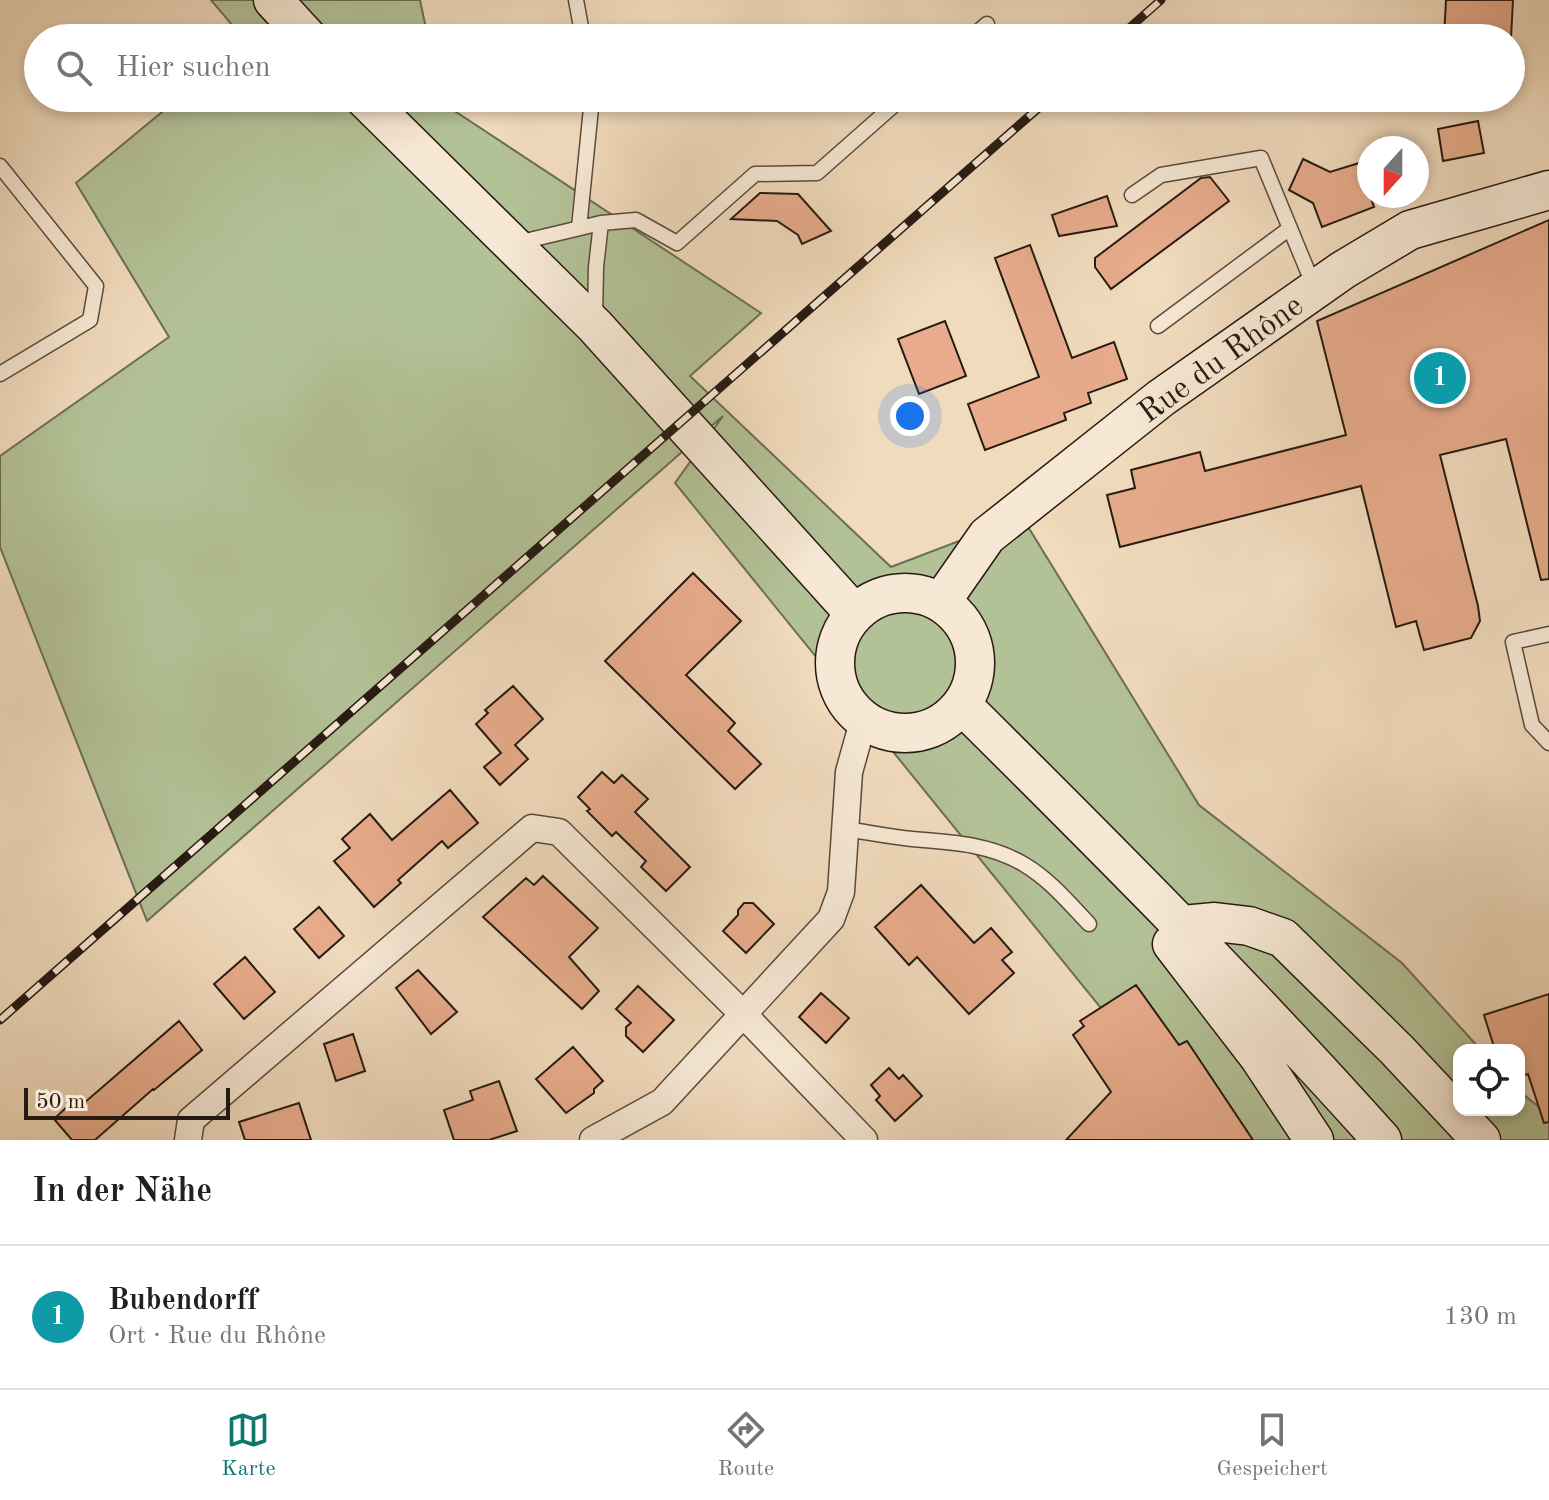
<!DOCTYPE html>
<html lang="de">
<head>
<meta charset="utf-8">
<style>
	:root { --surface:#fff; --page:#f2f2f2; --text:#202124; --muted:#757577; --line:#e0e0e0; --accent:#0f766e }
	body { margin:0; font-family:"Old Standard TT",serif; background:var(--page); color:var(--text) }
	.controls { position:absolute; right:24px; bottom:24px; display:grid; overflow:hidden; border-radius:16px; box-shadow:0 4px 12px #0003 }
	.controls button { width:72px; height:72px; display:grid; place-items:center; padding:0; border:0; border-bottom:2px solid var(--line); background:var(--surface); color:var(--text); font:40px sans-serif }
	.compass { position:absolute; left:1357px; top:136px; width:72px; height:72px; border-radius:50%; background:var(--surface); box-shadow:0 4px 12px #0003; rotate:201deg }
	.scale { position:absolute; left:24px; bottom:20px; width:206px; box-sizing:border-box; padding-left:8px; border:4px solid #261a12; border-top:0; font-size:22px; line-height:28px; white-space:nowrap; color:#261a12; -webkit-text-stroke:6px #f6e8d4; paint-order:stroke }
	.you { position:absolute; left:910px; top:416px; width:28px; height:28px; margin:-20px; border:6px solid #fff; border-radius:50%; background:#1a73e8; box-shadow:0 0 0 12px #1a73e833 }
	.badge { display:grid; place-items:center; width:52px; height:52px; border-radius:50%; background:var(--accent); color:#fff; font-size:26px; font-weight:700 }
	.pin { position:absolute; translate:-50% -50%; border:4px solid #fff; box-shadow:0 2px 8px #0006 }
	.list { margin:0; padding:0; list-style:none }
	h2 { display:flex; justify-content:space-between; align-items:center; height:104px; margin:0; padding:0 32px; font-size:34px }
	h2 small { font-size:26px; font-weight:400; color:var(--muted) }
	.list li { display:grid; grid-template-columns:52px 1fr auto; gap:24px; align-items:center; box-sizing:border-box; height:144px; padding:0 32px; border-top:2px solid var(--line) }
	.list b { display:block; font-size:30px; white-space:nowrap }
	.list p { margin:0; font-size:26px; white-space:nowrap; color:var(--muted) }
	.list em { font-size:26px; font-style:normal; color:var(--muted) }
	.icon { flex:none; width:44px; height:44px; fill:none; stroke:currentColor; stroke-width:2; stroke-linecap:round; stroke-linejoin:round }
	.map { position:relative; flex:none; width:1549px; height:1140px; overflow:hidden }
	.search { position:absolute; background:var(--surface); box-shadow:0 4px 12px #0003; left:24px; right:24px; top:24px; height:88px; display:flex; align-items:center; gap:20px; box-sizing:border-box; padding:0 28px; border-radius:44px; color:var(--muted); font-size:30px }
	.sheet { height:248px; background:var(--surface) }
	nav { display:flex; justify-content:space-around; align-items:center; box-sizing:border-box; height:112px; border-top:2px solid var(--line); background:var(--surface); font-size:22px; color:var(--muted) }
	nav a { display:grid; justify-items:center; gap:4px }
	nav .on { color:var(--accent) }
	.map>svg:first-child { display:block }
	.green { fill:#b3c196; stroke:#6c6e54; stroke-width:2 }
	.building { fill:#e8ac8c; stroke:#261a12; stroke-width:2 }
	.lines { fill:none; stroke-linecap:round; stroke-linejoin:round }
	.lane-casing { stroke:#594a3d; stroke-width:17 }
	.street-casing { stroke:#594a3d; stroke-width:29 }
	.secondary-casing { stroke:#261a12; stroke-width:41 }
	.lane { stroke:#f6e8d4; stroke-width:14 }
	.street { stroke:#f6e8d4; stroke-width:26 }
	.secondary { stroke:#f6e8d4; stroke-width:38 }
	.rail-casing { stroke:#261a12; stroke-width:9 }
	.rail { stroke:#f6e8d4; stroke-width:6; stroke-dasharray:18; stroke-linecap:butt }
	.labels { text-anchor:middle; stroke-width:7; stroke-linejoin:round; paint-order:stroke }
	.street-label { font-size:32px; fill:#261a12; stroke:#f6e8d4 }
</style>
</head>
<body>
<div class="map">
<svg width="1549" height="1140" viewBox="0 0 1549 1140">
	<rect width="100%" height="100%" fill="#f1dbbd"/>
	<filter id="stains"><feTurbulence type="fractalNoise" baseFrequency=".0025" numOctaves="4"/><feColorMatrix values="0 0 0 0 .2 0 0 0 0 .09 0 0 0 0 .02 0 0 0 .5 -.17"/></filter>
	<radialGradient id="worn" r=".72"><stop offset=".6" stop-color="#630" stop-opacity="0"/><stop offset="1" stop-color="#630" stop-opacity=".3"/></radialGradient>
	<!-- green -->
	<path class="green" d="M211,0H420L428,38H243Z
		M179,98H440L441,102L761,313L690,376L891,567L1022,517L1199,805L1402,963L1481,1050H1459V1110H1519V1091L1549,1115V1140H1208L675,483L723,416L147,921L0,547V456L169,337L76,183Z"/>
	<!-- building -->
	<path class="building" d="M1446,0H1513L1511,38H1444Z
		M1478,121L1484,153L1443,161L1438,129Z
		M1303,159L1330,172L1359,163L1374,207L1322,227L1313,203L1289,190Z
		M1210,177L1229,201L1111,289L1095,267V258L1201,178Z
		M760,193L798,194L831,231L802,244L798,235L777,221L731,219Z
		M1107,196L1117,226L1059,236L1052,215Z
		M1549,220V579L1541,580L1506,439L1440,455L1478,606L1480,621L1471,638L1424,650L1416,621L1396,627L1361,486L1120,547L1107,495L1135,488L1131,470L1200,452L1205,471L1346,435L1317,321Z
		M1030,245L1072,358L1114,342L1127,379L1088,393L1091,403L1064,413L1066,420L985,450L968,404L1039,377L995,258Z
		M945,321L966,376L919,394L898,339Z
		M693,573L741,621L686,675L735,723L728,731L761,764L735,789L605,661Z
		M513,686L543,719L515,745L528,759L500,785L484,767L501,753L476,724L488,713L485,710Z
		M602,772L614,783L622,775L648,799L635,812L690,867L666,891L641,867L646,861L616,832L612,836L587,811L590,809L578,797Z
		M450,790L478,823L448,848L442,841L398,880L401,883L374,907L334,861L350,848L342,839L370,814L392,840Z
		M543,876L598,928L569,957L599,991L582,1009L483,917L526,878L534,885Z
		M921,885L974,943L991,928L1012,952L1002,960L1014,973L969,1014L917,957L909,965L875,927Z
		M744,903H753L774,924L746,953L723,931L738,915V910Z
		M319,907L344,936L319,958L294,929Z
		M245,957L275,992L244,1019L214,984Z
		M418,970L457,1012L431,1034L396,988Z
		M1136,985L1179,1045L1187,1041L1253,1140H1066L1111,1092L1073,1035L1084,1026L1080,1021Z
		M638,986L674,1020L643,1052L626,1036V1027L631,1023L616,1009Z
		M821,993L849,1018L826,1043L799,1017Z
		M1549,994V1122L1544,1123L1528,1074L1519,1077V1050H1495L1484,1015Z
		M179,1021L202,1050L154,1090L153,1089L95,1140H72L54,1119L70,1104L76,1110Z
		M353,1034L365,1071L336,1081L324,1044Z
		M573,1047L603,1081L594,1089V1093L566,1113L536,1079Z
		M889,1068L899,1079L903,1075L922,1096L895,1121L876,1100L880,1096L871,1085Z
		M499,1081L517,1131L489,1140H454L444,1110L473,1100L470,1091Z
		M299,1103L311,1140H245L239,1122Z"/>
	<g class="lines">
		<defs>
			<path id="lane" d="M576,0L583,38
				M971,38L987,24
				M0,166L96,286L90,320L0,374
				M1132,195L1161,175L1261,158L1315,289
				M579,228L592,98
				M517,243L601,223L636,220L677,243L755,174L817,173L902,98
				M595,317L596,267L601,223
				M1158,326L1290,228
				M1549,634L1513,642L1532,725L1549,743
				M845,829C867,832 890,837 912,839C951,842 991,844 1025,865C1050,880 1069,903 1089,924"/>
			<path id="street" d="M188,1140L191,1120L532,828L559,832L744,1015L864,1140
				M593,1140L662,1102L831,919L841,892L849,772L863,722"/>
			<path id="secondary" d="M273,0L308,38
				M364,98L595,326L854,613
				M835 663a70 70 0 1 1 140 0a70 70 0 1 1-140 0Z
				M941,602L987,536L1161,398L1343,270L1410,230L1549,190
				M963,706C1106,848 1248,990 1382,1140
				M1183,925L1215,922L1249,926L1283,938L1397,1050L1481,1140
				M1172,944L1259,1057L1314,1140"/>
		</defs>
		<!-- lane casing -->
		<use href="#lane" class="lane-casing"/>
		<!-- street casing -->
		<use href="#street" class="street-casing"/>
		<!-- secondary casing -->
		<use href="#secondary" class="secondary-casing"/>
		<!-- lane -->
		<use href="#lane" class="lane"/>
		<!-- street -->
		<use href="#street" class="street"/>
		<!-- secondary -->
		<use href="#secondary" class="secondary"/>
		<defs>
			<path id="rail" d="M1118,38L1161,0
				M0,1020L1050,98"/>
		</defs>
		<!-- rail casing -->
		<use href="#rail" class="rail-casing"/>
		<!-- rail -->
		<use href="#rail" class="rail"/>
	</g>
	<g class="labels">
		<!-- street labels -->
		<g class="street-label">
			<text transform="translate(1220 358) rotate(-36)" y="11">Rue du Rhône</text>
		</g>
	</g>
	<rect width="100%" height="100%" filter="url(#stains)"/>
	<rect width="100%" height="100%" fill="url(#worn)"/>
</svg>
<div class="controls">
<button><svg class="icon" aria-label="locate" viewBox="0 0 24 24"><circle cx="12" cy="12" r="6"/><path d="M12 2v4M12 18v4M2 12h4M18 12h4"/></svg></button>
</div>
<svg class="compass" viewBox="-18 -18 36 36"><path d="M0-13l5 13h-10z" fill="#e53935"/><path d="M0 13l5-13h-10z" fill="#757577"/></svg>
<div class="scale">50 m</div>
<div class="you"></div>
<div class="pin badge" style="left:1440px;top:378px;background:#0f9aa8">1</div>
<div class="search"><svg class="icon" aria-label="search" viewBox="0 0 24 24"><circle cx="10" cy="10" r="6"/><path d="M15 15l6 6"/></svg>Hier suchen</div>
</div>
<section class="sheet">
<h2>In der Nähe<small></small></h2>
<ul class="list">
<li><span class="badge" style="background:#0f9aa8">1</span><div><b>Bubendorff</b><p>Ort · Rue du Rhône</p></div><em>130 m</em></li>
</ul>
</section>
<nav>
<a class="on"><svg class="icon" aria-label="map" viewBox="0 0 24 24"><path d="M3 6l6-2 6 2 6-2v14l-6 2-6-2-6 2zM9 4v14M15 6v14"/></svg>Karte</a>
<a><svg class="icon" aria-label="directions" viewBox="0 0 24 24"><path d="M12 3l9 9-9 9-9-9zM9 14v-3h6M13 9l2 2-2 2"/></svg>Route</a>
<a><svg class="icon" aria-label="saved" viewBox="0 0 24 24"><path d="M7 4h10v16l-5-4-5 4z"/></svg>Gespeichert</a>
</nav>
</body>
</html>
